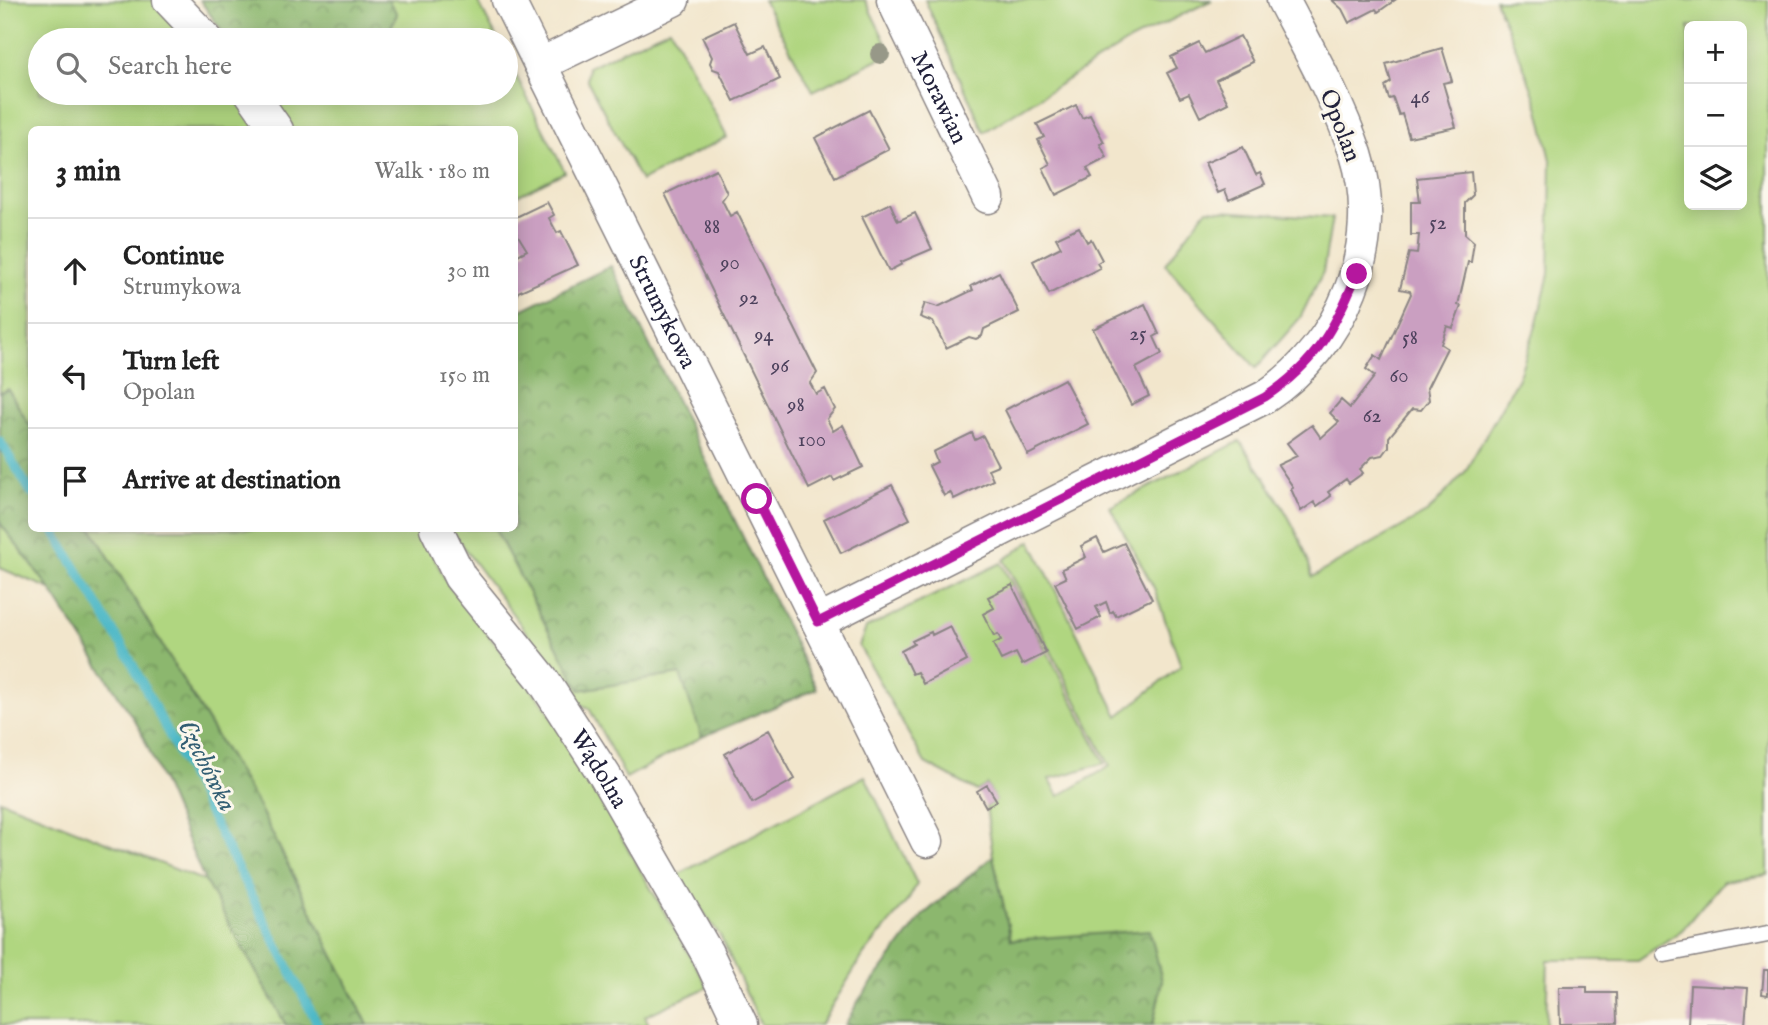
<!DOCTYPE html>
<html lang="en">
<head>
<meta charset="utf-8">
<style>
	:root { --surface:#fff; --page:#f6f6f6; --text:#222; --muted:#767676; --line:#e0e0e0 }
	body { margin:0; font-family:"IM FELL English",serif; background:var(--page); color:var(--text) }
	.controls { position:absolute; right:21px; top:21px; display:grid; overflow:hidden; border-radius:10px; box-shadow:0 4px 18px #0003 }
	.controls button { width:63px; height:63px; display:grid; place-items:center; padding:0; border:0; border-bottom:2px solid var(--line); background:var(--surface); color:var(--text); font:35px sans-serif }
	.stop { position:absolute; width:21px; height:21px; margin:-16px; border:5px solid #b5179e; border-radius:50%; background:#fff }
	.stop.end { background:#b5179e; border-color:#fff; box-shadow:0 2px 7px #0008 }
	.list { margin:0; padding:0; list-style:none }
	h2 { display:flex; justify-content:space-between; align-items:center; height:91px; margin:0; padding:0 28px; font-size:30px }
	h2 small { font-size:23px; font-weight:400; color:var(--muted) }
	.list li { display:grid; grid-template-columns:46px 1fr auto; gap:21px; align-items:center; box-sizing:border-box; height:105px; padding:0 28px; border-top:2px solid var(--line) }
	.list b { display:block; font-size:26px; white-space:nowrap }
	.list p { margin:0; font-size:23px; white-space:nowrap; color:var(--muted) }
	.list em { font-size:23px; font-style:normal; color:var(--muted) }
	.icon { flex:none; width:38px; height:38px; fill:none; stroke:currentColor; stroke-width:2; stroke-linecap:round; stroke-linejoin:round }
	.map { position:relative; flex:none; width:1768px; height:1025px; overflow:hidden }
	.search { position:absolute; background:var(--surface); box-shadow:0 4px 18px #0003; left:28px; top:28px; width:490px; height:77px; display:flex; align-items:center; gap:18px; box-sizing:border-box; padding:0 24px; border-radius:38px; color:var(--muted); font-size:26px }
	.panel { position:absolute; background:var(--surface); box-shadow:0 4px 18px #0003; left:28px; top:126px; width:490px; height:406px; border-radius:10px }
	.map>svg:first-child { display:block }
	.grass { fill:#b0d680; stroke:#697c5e; stroke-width:2; fill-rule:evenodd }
	.forest { fill:url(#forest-crowns); stroke:#576c54; stroke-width:2 }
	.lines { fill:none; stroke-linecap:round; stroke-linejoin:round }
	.stream { stroke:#4bb7c6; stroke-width:9 }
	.building { fill:#ca9fc1 }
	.service-casing { stroke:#8a8484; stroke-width:19 }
	.minor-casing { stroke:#8a8484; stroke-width:35 }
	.service { stroke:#fff; stroke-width:16 }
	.minor { stroke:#fff; stroke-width:32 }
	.tree { fill:#979888 }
	.route { stroke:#b5179e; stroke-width:9 }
	.labels { text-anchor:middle; stroke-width:6; stroke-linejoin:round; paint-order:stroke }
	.number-label { font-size:21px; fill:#4c415c }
	.street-label { font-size:24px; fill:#22223b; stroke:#fbf7ec }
	.water-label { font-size:26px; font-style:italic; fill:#325e73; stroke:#fbf7ec }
</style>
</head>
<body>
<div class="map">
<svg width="1768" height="1025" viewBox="0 0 1768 1025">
	<defs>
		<pattern id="forest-crowns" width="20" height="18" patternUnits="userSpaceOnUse" patternTransform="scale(1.75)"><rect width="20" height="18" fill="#8cb76e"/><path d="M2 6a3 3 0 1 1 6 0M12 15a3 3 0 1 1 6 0" fill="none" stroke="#72945c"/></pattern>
	</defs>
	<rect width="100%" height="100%" fill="#fbf7ec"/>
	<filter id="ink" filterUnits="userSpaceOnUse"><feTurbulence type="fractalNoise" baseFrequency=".0143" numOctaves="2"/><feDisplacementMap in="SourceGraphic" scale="14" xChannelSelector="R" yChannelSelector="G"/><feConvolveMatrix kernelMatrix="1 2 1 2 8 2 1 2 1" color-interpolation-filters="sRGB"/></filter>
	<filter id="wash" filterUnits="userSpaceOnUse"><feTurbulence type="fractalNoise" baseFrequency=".00686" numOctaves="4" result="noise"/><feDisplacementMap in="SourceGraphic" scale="28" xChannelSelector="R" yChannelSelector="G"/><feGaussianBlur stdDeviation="1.57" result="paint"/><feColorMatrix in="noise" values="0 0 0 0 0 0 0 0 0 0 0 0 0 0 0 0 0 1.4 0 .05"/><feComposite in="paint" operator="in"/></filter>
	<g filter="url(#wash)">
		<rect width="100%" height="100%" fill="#f2e6cc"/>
		<!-- grass -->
		<path class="grass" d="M0,0H167L196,40H40V93H234L261,129L32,130L31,428L8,389L0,392Z
			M388,0H477L498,40H385L397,14Z
			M763,0H865L891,53L813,91Z
			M925,0H1212L1127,42L984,132Z
			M1495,0H1768V875L1723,881L1682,930L1638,960H1548L1546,1025H1153L1162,981L1044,939L1011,940L993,856L986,807L996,801L987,785L977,791L925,763L859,646L866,628L1001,563L1105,763L1049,779L1059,796L1110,766L1004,560L1031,541L1118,716L1181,666L1154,588L1110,507L1240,441C1265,479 1304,532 1312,577L1428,512L1465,472L1518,378L1536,326L1549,274L1551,160L1539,109L1522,62ZM1689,26H1742V205H1689Z
			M670,28L727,137L641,181L587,80L588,67Z
			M506,56L565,172L515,197L514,130L288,129L266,93H506Z
			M1207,209L1332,218L1323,272L1300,318L1256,368L1165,264Z
			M0,523L50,589L0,568Z
			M92,529H419L449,586L546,707L708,987L645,1016L649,1025H368L258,805Z
			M450,529H495L580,690L681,674L702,737L626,778L589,708L573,701L526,632Z
			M865,776L917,884L909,899L864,954L820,1025H761L721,937L677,875Z
			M0,800L205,881L286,1025H0Z"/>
		<!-- forest -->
		<path class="forest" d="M200,0H388L397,14L385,40H228Z
			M611,266L817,689L702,737L680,674L580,690L495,529L514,528V355L521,350L515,313Z
			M8,389L31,428L32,528L92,529L258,805L368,1025H286L205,881L140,729L50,589L0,523V392Z
			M993,856L1011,940L1150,930L1162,981L1153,1025H845L859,1000L923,915Z"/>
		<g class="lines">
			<!-- stream -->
			<path class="stream" d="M0,441L32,494
				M52,528L130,659L318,1025"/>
		</g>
		<g id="blocks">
			<!-- building -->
			<path class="building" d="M1332,0H1395L1378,12L1376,9L1349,23L1342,9Z
				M734,22L750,54L765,47L780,79L734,101L719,71L713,69L710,63L712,57L702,37Z
				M1240,36L1253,62L1216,80L1228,103L1200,117L1189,94L1180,98L1167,73L1177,68L1171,57L1199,43L1205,53Z
				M1442,48L1452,81L1443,83L1456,127L1409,137L1402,114L1399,115L1393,98L1389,99L1385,86L1391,82L1386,64Z
				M1076,105L1082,118L1090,115L1104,142L1100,144L1107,158L1087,168L1092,177L1056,195L1043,168L1050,164L1038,140L1044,137L1037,124Z
				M869,110L889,149L835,177L815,138Z
				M1243,147L1256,175L1260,173L1265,184L1229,200L1225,190L1218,193L1205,163Z
				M716,169L727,193L722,200L730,216L737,212L817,373L810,383L816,394L825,389L835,409L827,419L833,431L843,425L863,467L834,481L832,477L809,489L665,194Z
				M1471,172L1473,195L1465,203V234L1474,242L1471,262H1468L1458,305L1461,306L1453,328L1447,326L1441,344L1447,348L1427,388L1429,400L1421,410L1412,409L1389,437V447L1383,455L1372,457L1360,469L1363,473L1349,483L1346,479L1328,492L1331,496L1317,506L1314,502L1301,511L1291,489L1293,487L1278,465L1297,456L1287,443L1312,425L1321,438L1339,422L1330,413L1341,400L1350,408L1375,376L1366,369L1375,355L1381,360L1411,294L1410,291L1400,289L1409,253L1417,254L1419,235H1411V202H1420L1417,178Z
				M547,202L554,215L549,218L557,233L561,231L578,265L518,292L514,301V257L527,250L514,229V218Z
				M890,203L898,221L915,213L932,249L901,262L902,264L889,271L862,217Z
				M1079,227L1087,242L1091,239L1102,260L1097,263L1100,268L1049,294L1033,261L1061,247L1056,238Z
				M999,272L1019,312L984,329L982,336L976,339L969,337L946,348L933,322L920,317L925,303L938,307L973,290L971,286Z
				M1145,304L1159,334L1154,337L1162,354L1136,368L1149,396L1131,405L1093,329Z
				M1064,379L1088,424L1028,455L1005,410Z
				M972,433L975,440L983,436L998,465L988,469L993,480L954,499L950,492L944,496L929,466L937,462L933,452Z
				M892,485L910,519L841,553L824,519Z
				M1097,538L1104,552L1124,543L1152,599L1116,616L1113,611L1110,613L1106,602L1096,607L1101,617L1078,629L1055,583L1066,578L1062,569L1086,557L1081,546Z
				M1012,585L1046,653L1022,665L1016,653L1001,660L993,644L1001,640L998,634L994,636L983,614L994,608L988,597Z
				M950,626L967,661L923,684L917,672L912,674L901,651L914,644L912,641L931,632L932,635Z
				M768,730L795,779L752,803L725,754Z
				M987,785L997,801L986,807L977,791Z
				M1764,970H1768V995L1762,994Z
				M1690,985L1748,988L1745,1025H1688Z
				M1559,987H1587V993H1616L1617,1023L1560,1024Z"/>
		</g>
	</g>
	<g filter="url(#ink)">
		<use href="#blocks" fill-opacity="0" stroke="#8a8484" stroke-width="2"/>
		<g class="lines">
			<defs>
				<path id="service" d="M1665,954L1768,934"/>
				<g id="minor">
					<path d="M169,0L207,40"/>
					<path id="s1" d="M508,0L927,841"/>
					<path id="s2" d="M893,0L988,197"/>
					<path d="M541,64L673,0"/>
					<path d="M251,93L277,130"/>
					<path id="s3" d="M436,528L460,577L541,677L605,776L707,953L741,1025"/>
					<path d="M818,622L1265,397C1342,346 1385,245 1356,154C1338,101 1309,50 1283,0"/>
				</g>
			</defs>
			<!-- service casing -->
			<use href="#service" class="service-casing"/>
			<!-- minor casing -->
			<use href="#minor" class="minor-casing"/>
			<!-- service -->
			<use href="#service" class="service"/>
			<!-- minor -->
			<use href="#minor" class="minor"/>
		</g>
		<!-- trees -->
		<circle class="tree" cx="880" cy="54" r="10"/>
	</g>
	<g class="lines" filter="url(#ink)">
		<!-- route -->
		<path class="route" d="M757,499L818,622L1265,397C1315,364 1335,328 1357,274"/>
	</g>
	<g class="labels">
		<!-- number labels -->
		<g class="number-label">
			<text x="1420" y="103">46</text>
			<text x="1438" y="229">52</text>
			<text x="712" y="233">88</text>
			<text x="730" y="269">90</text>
			<text x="749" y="304">92</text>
			<text x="1138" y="340">25</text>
			<text x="764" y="341">94</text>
			<text x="1410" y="344">58</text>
			<text x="780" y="372">96</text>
			<text x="1399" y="382">60</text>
			<text x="796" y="411">98</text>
			<text x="1372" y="422">62</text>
			<text x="812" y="446">100</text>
		</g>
		<!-- street labels -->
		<g class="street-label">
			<text dy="8" stroke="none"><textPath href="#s2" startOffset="108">Morawian</textPath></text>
			<text transform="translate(1341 125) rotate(69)" y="8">Opolan</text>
			<text dy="8" stroke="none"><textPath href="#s1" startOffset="348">Strumykowa</textPath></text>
			<text dy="8" stroke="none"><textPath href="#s3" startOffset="292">Wądolna</textPath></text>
		</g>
		<!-- water labels -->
		<g class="water-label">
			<text transform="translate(208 765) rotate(63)" y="9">Czechówka</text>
		</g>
	</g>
</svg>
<div class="controls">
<button>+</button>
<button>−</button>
<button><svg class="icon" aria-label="layers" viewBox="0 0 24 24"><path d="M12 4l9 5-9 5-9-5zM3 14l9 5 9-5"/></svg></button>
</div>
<div class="stop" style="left:757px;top:499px"></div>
<div class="stop end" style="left:1357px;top:274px"></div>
<div class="search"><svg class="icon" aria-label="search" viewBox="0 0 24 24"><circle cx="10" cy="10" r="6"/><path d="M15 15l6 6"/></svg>Search here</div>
<section class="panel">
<h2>3 min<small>Walk · 180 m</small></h2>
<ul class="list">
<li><svg class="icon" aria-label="ahead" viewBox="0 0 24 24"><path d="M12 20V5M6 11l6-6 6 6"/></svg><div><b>Continue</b><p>Strumykowa</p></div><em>30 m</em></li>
<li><svg class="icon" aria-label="left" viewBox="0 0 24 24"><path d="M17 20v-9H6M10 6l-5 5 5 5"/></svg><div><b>Turn left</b><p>Opolan</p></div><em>150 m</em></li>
<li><svg class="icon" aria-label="arrive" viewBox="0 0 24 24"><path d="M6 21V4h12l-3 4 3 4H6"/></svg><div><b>Arrive at destination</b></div></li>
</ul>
</section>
</div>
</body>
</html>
